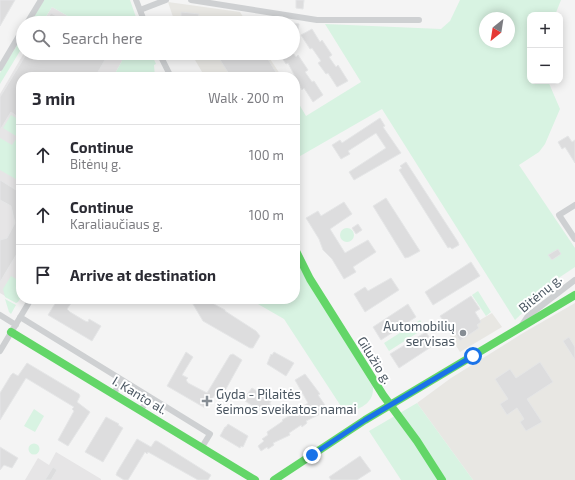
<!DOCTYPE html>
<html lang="en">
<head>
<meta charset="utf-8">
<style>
	:root { --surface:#fff; --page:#f7f7f7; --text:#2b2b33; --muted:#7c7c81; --line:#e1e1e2 }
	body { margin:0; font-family:"Exo 2",sans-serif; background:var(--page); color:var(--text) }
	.controls { position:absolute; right:12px; top:12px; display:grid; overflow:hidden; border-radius:8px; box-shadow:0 2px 10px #0003 }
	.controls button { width:36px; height:36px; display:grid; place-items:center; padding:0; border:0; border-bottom:1px solid var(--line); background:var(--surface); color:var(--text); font:20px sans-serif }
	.compass { position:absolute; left:479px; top:12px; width:36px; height:36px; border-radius:50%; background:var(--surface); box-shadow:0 2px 10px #0003; rotate:210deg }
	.stop { position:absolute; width:12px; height:12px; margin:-9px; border:3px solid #1a73e8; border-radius:50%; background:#fff }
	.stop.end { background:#1a73e8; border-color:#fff; box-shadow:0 1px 4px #0008 }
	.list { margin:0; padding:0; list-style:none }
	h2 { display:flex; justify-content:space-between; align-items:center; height:52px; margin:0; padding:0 16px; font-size:17px }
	h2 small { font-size:13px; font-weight:400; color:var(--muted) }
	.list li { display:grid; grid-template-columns:26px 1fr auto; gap:12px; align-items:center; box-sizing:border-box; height:60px; padding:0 16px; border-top:1px solid var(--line) }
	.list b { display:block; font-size:15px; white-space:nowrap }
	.list p { margin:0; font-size:13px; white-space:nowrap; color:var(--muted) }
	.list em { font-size:13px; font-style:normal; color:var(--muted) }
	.icon { flex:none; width:22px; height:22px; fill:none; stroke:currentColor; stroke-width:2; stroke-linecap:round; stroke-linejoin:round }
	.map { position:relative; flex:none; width:575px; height:480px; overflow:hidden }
	.search { position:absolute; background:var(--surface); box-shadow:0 2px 10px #0003; left:16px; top:16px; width:284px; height:44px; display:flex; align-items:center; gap:10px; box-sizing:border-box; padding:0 14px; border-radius:22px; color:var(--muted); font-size:15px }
	.panel { position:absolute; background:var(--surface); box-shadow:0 2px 10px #0003; left:16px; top:72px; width:284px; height:232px; border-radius:16px }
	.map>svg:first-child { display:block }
	.commercial { fill:#e8e7e3 }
	.education { fill:#e6e5e6 }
	.green { fill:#d8f3e2; fill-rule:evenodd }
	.building { fill:#ddddde; stroke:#e5e6e7 }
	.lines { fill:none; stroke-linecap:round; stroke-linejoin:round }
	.street { stroke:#ced0d2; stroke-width:6 }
	.fast { stroke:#63d668; stroke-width:8 }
	.route { stroke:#1a73e8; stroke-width:5 }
	.poi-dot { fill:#868d94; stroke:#fff; stroke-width:1.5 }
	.labels { text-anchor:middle; stroke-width:4; stroke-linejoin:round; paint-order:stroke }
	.street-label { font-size:13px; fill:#4a5661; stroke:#fff }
	.poi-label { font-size:13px; fill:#4a5661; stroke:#fff; text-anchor:end }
</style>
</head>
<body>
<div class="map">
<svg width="575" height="480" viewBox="0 0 575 480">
	<rect width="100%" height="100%" fill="#f4f4f4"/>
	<!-- commercial -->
	<path class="commercial" d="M168,2L240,12L247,23H175Z
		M191,53H266L282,77H205Z
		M575,303V480H473L417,403L451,378L523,333Z
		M492,313L502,327L460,352L450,336L478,317L480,320Z"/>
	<!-- education -->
	<path class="education" d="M52,7L80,23H42Z
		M24,53H122V61L113,77H21V286L5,296L0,293V94Z
		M56,452L101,479V480H25L38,458L49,465Z"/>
	<!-- green -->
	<path class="green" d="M44,0H130L138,23H80L52,7L42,23H30Z
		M460,0H561L555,15H530V81H548L560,109L545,144L539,152L519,165L575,248V267L560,277L515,320L382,109L295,159L296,99L306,116L361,82L325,24L441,29L450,21ZM485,18H509V42H485Z
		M23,35V46L0,84V73Z
		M122,53H151L156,64L154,65L155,77H113L122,61Z
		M11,115L21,121V139L3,128Z
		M0,138L12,145L16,139L21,142V182L0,170Z
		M340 235a7 7 0 1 1 14 0a7 7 0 1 1-14 0Z
		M295,260L373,387C374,404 360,408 346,414L284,319L249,299H295Z
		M11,276L21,282V297L18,302L16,303L5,297L3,289Z
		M478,291L491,312L486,316L472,295Z
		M5,299L16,305L11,314L9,312Z
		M420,320L425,328L389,351L384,343Z
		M417,403L473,480H401L369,431Z
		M34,409L44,416L35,432L24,426Z
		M28.5 449a5.5 5.5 0 1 1 11 0a5.5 5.5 0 1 1-11 0Z"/>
	<!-- building -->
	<path class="building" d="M0,0H15L0,26Z
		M296,0H304L303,9L296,8Z
		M181,12L199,14L198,20L181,18Z
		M51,13L68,23H45Z
		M293,23L299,24L296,42H293Z
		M312,29L320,42L322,40L332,55L329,57L336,67L338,65L348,81L337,87L328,73L326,74L318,63L321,61L312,48L310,49L301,35Z
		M27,53H109L95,77H21V119L11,112L0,130V97Z
		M221,53H264L279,77H231L217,55Z
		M279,53H293L296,57L298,55L308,70L305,72L312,82L314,81L323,95L313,102L304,88L302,90L288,63L286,64Z
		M380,118L385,126L383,127L401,153L354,180L349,172L386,148L376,133L348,151L350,154L341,159L332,145L340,140L342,143Z
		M568,136L572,142L575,140V163L565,147L562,149L558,142Z
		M406,162L458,242L459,245L452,249L450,247L448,248L399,170L402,168L400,166Z
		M0,180L21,193V247L0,282V240L7,238L15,223L11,206L0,200Z
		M386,198L420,251L409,257L405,258L373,206Z
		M344,202L352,214L330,229L345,253L368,240L376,252L353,267L356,272L344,279L332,259L323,250L319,239L306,218L318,211L321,216Z
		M358,224L362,230L356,234L352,228Z
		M558,249L561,254L552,260L548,255Z
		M471,262L480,276L433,305L425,292Z
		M391,278L399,290L365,312L354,294L365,287L368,291Z
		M471,296L480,309L475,312L481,322L477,325L479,328L460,341L451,327L449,329L440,316Z
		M58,299H74L67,309L70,312L85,321L88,322L89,319L101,326L92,341L48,315Z
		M190,299H209L212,303L225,310V311L256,331L260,336L253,348H250L203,321Z
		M408,304L416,317L381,340L373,327Z
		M426,332L434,345L399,368L390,354Z
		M569,337L575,347V360L563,341Z
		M186,352L193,357L182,375L188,378L186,380L188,383L207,393L230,355L233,354L242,360L222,396L220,398L215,395L205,408L167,386Z
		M274,352L294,363L286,376L267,364L271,354L272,355Z
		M540,362L553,382L527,399L542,422L526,431L520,422L524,419L517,408L507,415L500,404L508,399L495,379L510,369L516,378Z
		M27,363L79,394L80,396L77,402L90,412L68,446L58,440L74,411L72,409L74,407L26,378L0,420V393L11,375L13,373L18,376Z
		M305,374L320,394L318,395L327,408L325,409L326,411L306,421L307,423L302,427L301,425L289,433L290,435L273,443L274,445L268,449L267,447L261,451L258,446L264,441L262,439L268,435L267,432L283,421L282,420L301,409L300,408L308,403L295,380Z
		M252,388L272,400L269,404H271L264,413L245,401L246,398L245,397Z
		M106,417L119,424L118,425L123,428L103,462L85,452Z
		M228,424L248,436L243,447L241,446L240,448L220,436L225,427H226Z
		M137,439L151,447L155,441H157L211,475L208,480H198L148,452L147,454L145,452L128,480H124L116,475L117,472Z
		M0,447L18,458L12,468L4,465L0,470Z
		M360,456L371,471L357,480H331L329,477Z
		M53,467L57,470L51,480H45Z"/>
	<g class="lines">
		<!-- street -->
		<path class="street" d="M136,0L145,23
			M191,0L317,20H419
			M140,10L166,0
			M27,23L41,0
			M159,53L171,77
			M0,68L23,29
			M575,205L559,215L575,239
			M0,315L16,325
			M20,317L210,434L202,447
			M522,325L528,316L575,280
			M0,351L31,299
			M114,393L122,380
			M141,410L149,397"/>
		<!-- fast -->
		<path class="fast" d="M295,249L310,279L383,395L417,441L442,480
			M11,332L255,480
			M274,480L365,420L575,295"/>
	</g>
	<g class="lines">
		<!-- route -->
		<path class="route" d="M312,455L365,420L473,356"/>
	</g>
	<!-- markers -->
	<g class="poi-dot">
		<circle cx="463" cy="333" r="4"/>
		<path d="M205 395h4v4h4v4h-4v4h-4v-4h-4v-4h4z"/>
	</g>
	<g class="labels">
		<!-- street labels -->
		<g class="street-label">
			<text transform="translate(540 293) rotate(-40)" y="5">Bitėnų g.</text>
			<text transform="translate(375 360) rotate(58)" y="5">Gilužio g.</text>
			<text transform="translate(140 395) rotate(31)" y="5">I. Kanto al.</text>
		</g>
		<!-- poi labels -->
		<g class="poi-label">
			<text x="455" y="331">Automobilių<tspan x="455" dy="15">servisas</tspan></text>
			<text x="216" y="399" text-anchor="start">Gyda - Pilaitės<tspan x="216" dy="15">šeimos sveikatos namai</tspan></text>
		</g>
	</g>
</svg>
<div class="controls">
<button>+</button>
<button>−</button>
</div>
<svg class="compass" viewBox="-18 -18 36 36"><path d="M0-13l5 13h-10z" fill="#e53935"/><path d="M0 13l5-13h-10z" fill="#7c7c81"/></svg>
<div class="stop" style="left:473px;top:356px"></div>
<div class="stop end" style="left:312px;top:455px"></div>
<div class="search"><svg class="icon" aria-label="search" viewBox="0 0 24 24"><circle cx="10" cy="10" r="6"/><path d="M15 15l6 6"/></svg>Search here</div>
<section class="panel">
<h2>3 min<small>Walk · 200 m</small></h2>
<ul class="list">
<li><svg class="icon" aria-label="ahead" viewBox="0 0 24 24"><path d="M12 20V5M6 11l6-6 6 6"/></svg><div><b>Continue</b><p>Bitėnų g.</p></div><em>100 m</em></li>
<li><svg class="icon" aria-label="ahead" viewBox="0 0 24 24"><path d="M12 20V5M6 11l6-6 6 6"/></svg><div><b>Continue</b><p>Karaliaučiaus g.</p></div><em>100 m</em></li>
<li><svg class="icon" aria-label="arrive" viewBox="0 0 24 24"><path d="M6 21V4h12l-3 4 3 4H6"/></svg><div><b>Arrive at destination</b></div></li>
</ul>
</section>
</div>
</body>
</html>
